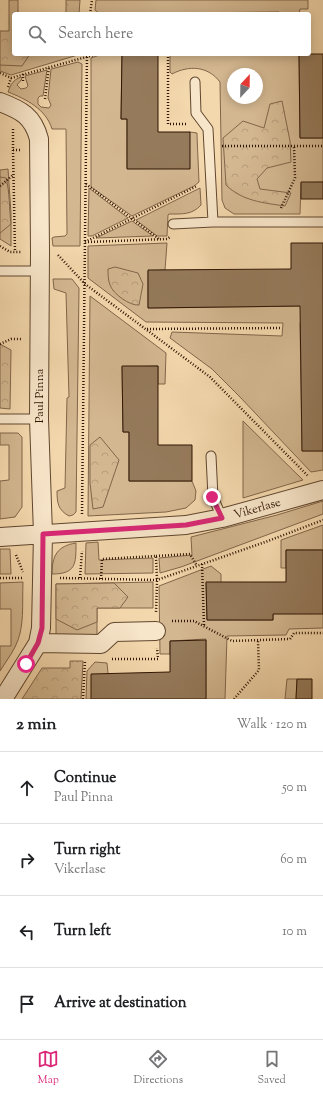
<!DOCTYPE html>
<html lang="en">
<head>
<meta charset="utf-8">
<style>
	:root { --surface:#fff; --page:#f2f2f2; --text:#202124; --muted:#757577; --line:#e0e0e0; --accent:#db2777 }
	body { margin:0; font-family:"Sorts Mill Goudy",serif; background:var(--page); color:var(--text) }
	.compass { position:absolute; left:227px; top:68px; width:36px; height:36px; border-radius:50%; background:var(--surface); box-shadow:0 2px 10px #0003; rotate:22deg }
	.stop { position:absolute; width:12px; height:12px; margin:-9px; border:3px solid #db2777; border-radius:50%; background:#fff }
	.stop.end { background:#db2777; border-color:#fff; box-shadow:0 1px 4px #0008 }
	.list { margin:0; padding:0; list-style:none }
	h2 { display:flex; justify-content:space-between; align-items:center; height:52px; margin:0; padding:0 16px; font-size:17px }
	h2 small { font-size:13px; font-weight:400; color:var(--muted) }
	.list li { display:grid; grid-template-columns:26px 1fr auto; gap:12px; align-items:center; box-sizing:border-box; height:72px; padding:0 16px; border-top:1px solid var(--line) }
	.list b { display:block; font-size:15px; white-space:nowrap }
	.list p { margin:0; font-size:13px; white-space:nowrap; color:var(--muted) }
	.list em { font-size:13px; font-style:normal; color:var(--muted) }
	.icon { flex:none; width:22px; height:22px; fill:none; stroke:currentColor; stroke-width:2; stroke-linecap:round; stroke-linejoin:round }
	.map { position:relative; flex:none; width:323px; height:699px; overflow:hidden }
	.search { position:absolute; background:var(--surface); box-shadow:0 2px 10px #0003; left:12px; right:12px; top:12px; height:44px; display:flex; align-items:center; gap:10px; box-sizing:border-box; padding:0 14px; border-radius:4px; color:var(--muted); font-size:15px }
	.sheet { height:340px; background:var(--surface) }
	nav { display:flex; justify-content:space-around; align-items:center; box-sizing:border-box; height:56px; border-top:1px solid var(--line); background:var(--surface); font-size:11px; color:var(--muted) }
	nav a { display:grid; justify-items:center; gap:2px }
	nav .on { color:var(--accent) }
	.map>svg:first-child { display:block }
	.green { fill:#d3b790; stroke:#81664a; fill-rule:evenodd }
	.forest { fill:url(#forest-crowns); stroke:#81664a }
	.building { fill:#957a5b; stroke:#2f1503 }
	.lines { fill:none; stroke-linecap:round; stroke-linejoin:round }
	.lane-casing { stroke:#60462e; stroke-width:11 }
	.street-casing { stroke:#60462e; stroke-width:20 }
	.path { stroke:#2f1503; stroke-width:2.5; stroke-dasharray:1 2; stroke-linecap:butt }
	.lane { stroke:#f8e6ca; stroke-width:9 }
	.street { stroke:#f8e6ca; stroke-width:18 }
	.route { stroke:#db2777; stroke-width:5 }
	.labels { text-anchor:middle; stroke-width:4; stroke-linejoin:round; paint-order:stroke }
	.street-label { font-size:12px; fill:#2f1503; stroke:#f8e6ca }
</style>
</head>
<body>
<div class="map">
<svg width="323" height="699" viewBox="0 0 323 699">
	<defs>
		<pattern id="forest-crowns" width="20" height="18" patternUnits="userSpaceOnUse"><rect width="20" height="18" fill="#d3b790"/><path d="M2 6a3 3 0 1 1 6 0M12 15a3 3 0 1 1 6 0" fill="none" stroke="#b59c7b"/></pattern>
	</defs>
	<rect width="100%" height="100%" fill="#f4d8ad"/>
	<filter id="stains"><feTurbulence type="fractalNoise" baseFrequency=".005" numOctaves="4"/><feColorMatrix values="0 0 0 0 .2 0 0 0 0 .09 0 0 0 0 .02 0 0 0 .5 -.17"/></filter>
	<radialGradient id="worn" r=".72"><stop offset=".6" stop-color="#630" stop-opacity="0"/><stop offset="1" stop-color="#630" stop-opacity=".3"/></radialGradient>
	<!-- green -->
	<path class="green" d="M96,0H308V9H300L299,14H280L279,12L100,14L95,10Z
		M0,46L14,54H81L11,75L0,71Z
		M102,54H122L121,119H127V168L190,132L197,133V135L199,182L194,186L132,216L91,187V58Z
		M170,54H299L300,138H323V182L301,183L300,214H234L225,208L222,200L220,82C208,66 189,65 172,74L170,72ZM233,74H257V98H233Z
		M78,62L82,64L80,246H53L52,238L54,237L65,236L67,234L66,129H52C46,109 26,99 8,92C11,84 13,80 21,77L22,79L17,85L21,89L26,88L28,86L25,76L47,70L43,96H40L38,98V104L41,107L49,108L51,105L48,98L51,69Z
		M8,169L11,213V246L0,239V170Z
		M89,188L128,218L92,236H88Z
		M200,188L201,205C192,215 182,214 169,214L168,215L167,236H157L136,220Z
		M132,221L153,236L96,238Z
		M167,243L165,270L148,271V308L311,306L300,323L302,451H323V470L311,472L239,396L212,369L170,338L172,332L282,336L283,323L146,322L88,278V246Z
		M53,279H72L79,288L76,512L73,515L69,516C58,510 57,503 57,491L65,488L67,398L69,397L66,293L54,289Z
		M90,296L166,353L165,384H158V366L122,367L123,432H129V481H192L196,491L195,500L186,508L166,512L88,516Z
		M243,421L303,480L243,498Z
		M0,433H18L22,437V507L15,517L0,519V481L9,480V445H0Z
		M323,501V514L181,567L160,573L159,558L192,555L191,537L277,515Z
		M323,525V628L289,629L286,635L227,636L225,699H206V639L170,641V654H160L159,586L211,566L221,574V583H206L207,620H273V614L322,550H286V568H281V540Z
		M98,542L99,560L153,558V573L85,574L86,543Z
		M76,543C76,564 76,574 52,574C52,556 57,546 76,543Z
		M0,549H10L11,574H0Z
		M23,582C22,604 25,628 15,647C11,655 5,663 0,671V646H11V609H0V583Z
		M153,582V608H97V638H56V584Z
		M95,662L107,663L108,673L96,699H86L87,671Z
		M287,679H297L296,699H285Z"/>
	<!-- forest -->
	<path class="forest" d="M9,0H18V14H14V54H30L22,66L0,65V31H9Z
		M66,0H80L79,14H66Z
		M282,101L290,141L291,162L267,168L257,179L260,189L291,193L285,206C264,203 242,201 226,185L223,138L243,121L264,128L270,104Z
		M0,177L6,178C10,192 9,209 11,224L0,233Z
		M115,267L138,273L143,284L139,305C130,306 113,294 110,285C108,280 108,274 108,269Z
		M0,344L11,350L10,409L0,408Z
		M100,437L119,460L103,507L93,509L90,483V445Z
		M114,583L128,597L120,608H97V622L77,630L56,619V584Z
		M70,661H83L81,699H22L42,668H70Z"/>
	<!-- building -->
	<path class="building" d="M122,54H158V132H190V169H127V119H121Z
		M299,54H323V138H300Z
		M301,182H323V199H301Z
		M291,243H323V451H302L300,306L148,308V270L291,269Z
		M122,366H158V445H192V481H129V432H123Z
		M286,550H323V614H273V620H207L206,582H286Z
		M206,640V699H91V674L170,672V641Z
		M297,679H312V699H296Z"/>
	<g class="lines">
		<defs>
			<path id="lane" d="M195,82L196,113L208,129L213,222
				M173,224L213,222H323
				M0,271H40
				M0,419H39
				M211,456L213,497L222,518"/>
			<path id="street" d="M0,102C21,110 33,116 39,139L40,251L39,419L43,534L41,628L38,643L3,699
				M0,537L186,525L222,518L323,490
				M38,643L101,644L114,632L156,631"/>
		</defs>
		<!-- lane casing -->
		<use href="#lane" class="lane-casing"/>
		<!-- street casing -->
		<use href="#street" class="street-casing"/>
		<!-- path -->
		<path class="path" d="M90,14L92,0
			M168,54V124H187
			M0,73L11,78L97,54
			M23,74V82
			M8,87L11,78
			M45,99L49,67
			M13,129V150H20
			M222,146H323
			M13,150L15,252
			M86,184L159,239
			M0,186L13,175
			M281,208L295,178L294,146
			M85,242L197,186
			M88,242L167,239L170,237
			M0,246L10,252H22
			M58,255L85,284L210,377L308,476
			M147,329L280,328
			M0,344L11,339H22
			M82,514L87,54
			M16,555L23,572
			M156,556L190,554L197,566
			M202,564L204,625
			M0,578H23
			M60,578L157,580L268,541L323,520
			M80,578L82,551
			M101,579L102,559L156,556L157,580L156,613
			M172,621H194L232,641L290,639L294,633H323
			M112,659H158L157,648
			M83,699L85,661
			M234,699L259,670L258,641"/>
		<!-- lane -->
		<use href="#lane" class="lane"/>
		<!-- street -->
		<use href="#street" class="street"/>
	</g>
	<g class="lines">
		<!-- route -->
		<path class="route" d="M26,664L38,643L42,628L43,534L186,525L222,518L212,497"/>
	</g>
	<g class="labels">
		<!-- street labels -->
		<g class="street-label">
			<text transform="translate(39 396) rotate(-90)" y="4">Paul Pinna</text>
			<text transform="translate(257 508) rotate(-16)" y="4">Vikerlase</text>
		</g>
	</g>
	<rect width="100%" height="100%" filter="url(#stains)"/>
	<rect width="100%" height="100%" fill="url(#worn)"/>
</svg>
<svg class="compass" viewBox="-18 -18 36 36"><path d="M0-13l5 13h-10z" fill="#e53935"/><path d="M0 13l5-13h-10z" fill="#757577"/></svg>
<div class="stop" style="left:26px;top:664px"></div>
<div class="stop end" style="left:212px;top:497px"></div>
<div class="search"><svg class="icon" aria-label="search" viewBox="0 0 24 24"><circle cx="10" cy="10" r="6"/><path d="M15 15l6 6"/></svg>Search here</div>
</div>
<section class="sheet">
<h2>2 min<small>Walk · 120 m</small></h2>
<ul class="list">
<li><svg class="icon" aria-label="ahead" viewBox="0 0 24 24"><path d="M12 20V5M6 11l6-6 6 6"/></svg><div><b>Continue</b><p>Paul Pinna</p></div><em>50 m</em></li>
<li><svg class="icon" aria-label="right" viewBox="0 0 24 24"><path d="M7 20v-9h11M14 6l5 5-5 5"/></svg><div><b>Turn right</b><p>Vikerlase</p></div><em>60 m</em></li>
<li><svg class="icon" aria-label="left" viewBox="0 0 24 24"><path d="M17 20v-9H6M10 6l-5 5 5 5"/></svg><div><b>Turn left</b></div><em>10 m</em></li>
<li><svg class="icon" aria-label="arrive" viewBox="0 0 24 24"><path d="M6 21V4h12l-3 4 3 4H6"/></svg><div><b>Arrive at destination</b></div></li>
</ul>
</section>
<nav>
<a class="on"><svg class="icon" aria-label="map" viewBox="0 0 24 24"><path d="M3 6l6-2 6 2 6-2v14l-6 2-6-2-6 2zM9 4v14M15 6v14"/></svg>Map</a>
<a><svg class="icon" aria-label="directions" viewBox="0 0 24 24"><path d="M12 3l9 9-9 9-9-9zM9 14v-3h6M13 9l2 2-2 2"/></svg>Directions</a>
<a><svg class="icon" aria-label="saved" viewBox="0 0 24 24"><path d="M7 4h10v16l-5-4-5 4z"/></svg>Saved</a>
</nav>
</body>
</html>
